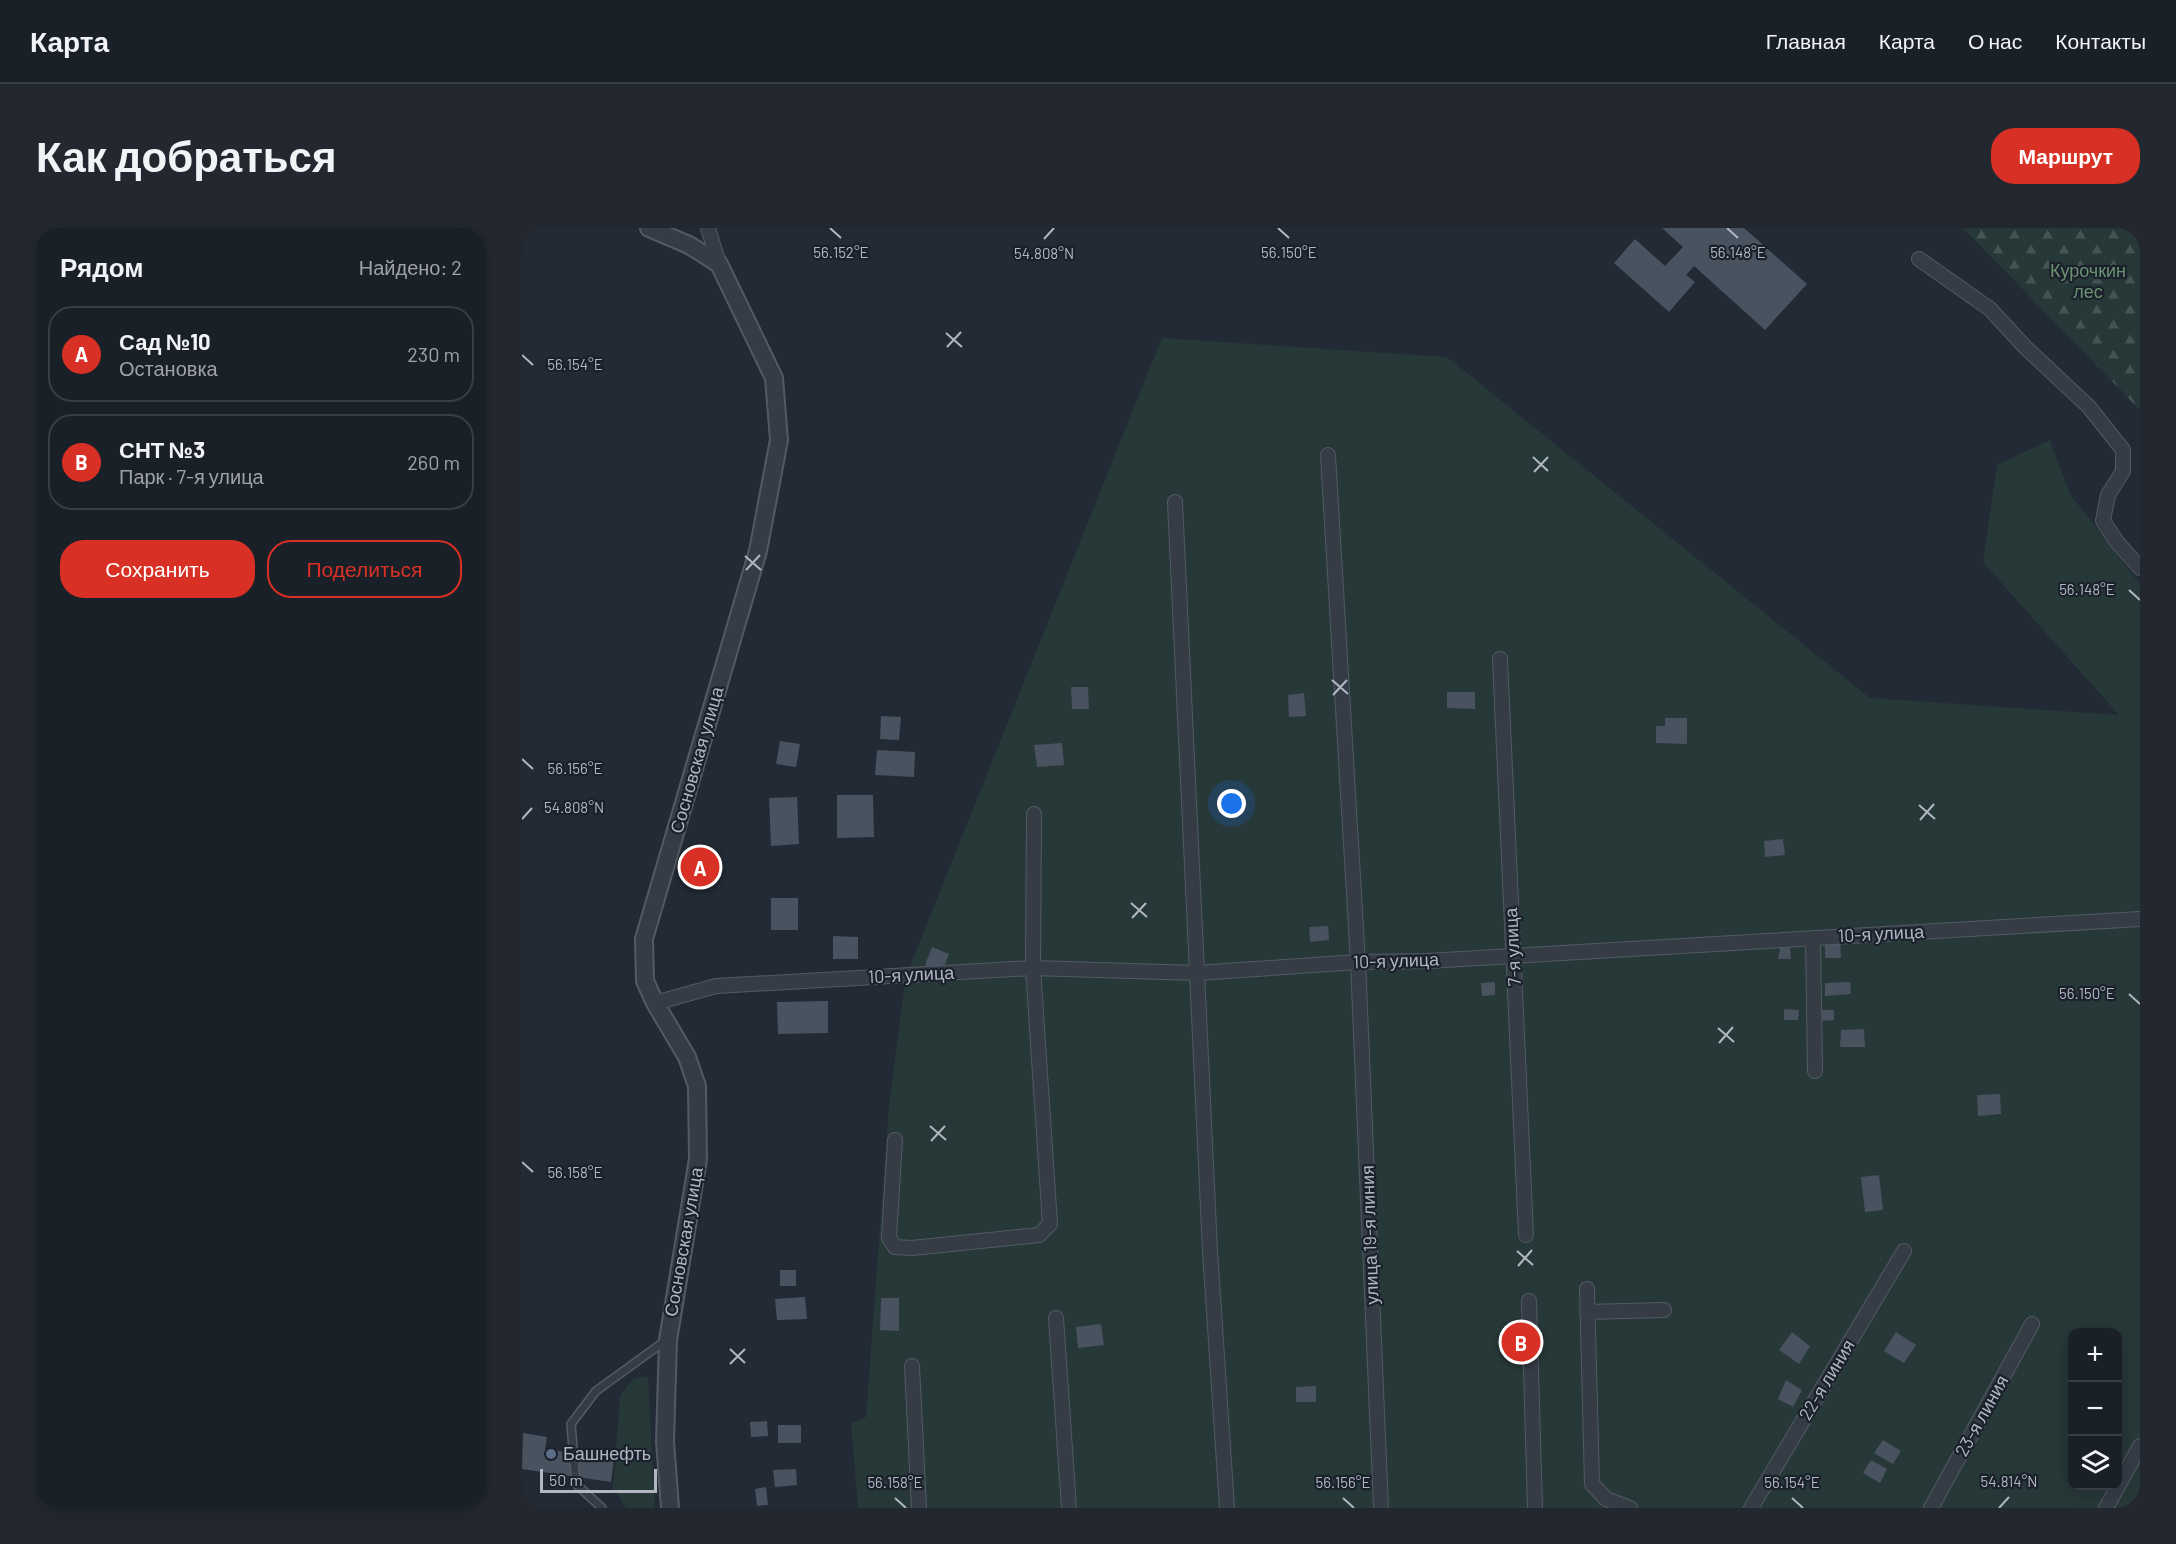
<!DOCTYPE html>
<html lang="ru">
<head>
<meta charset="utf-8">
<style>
	:root { --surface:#1a2028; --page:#232830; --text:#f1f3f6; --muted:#9fa3a8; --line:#383e45; --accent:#d93025 }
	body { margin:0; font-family:Barlow,sans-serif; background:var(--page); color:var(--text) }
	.controls { position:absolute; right:18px; bottom:18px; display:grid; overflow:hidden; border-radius:12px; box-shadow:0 3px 15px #0003 }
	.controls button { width:54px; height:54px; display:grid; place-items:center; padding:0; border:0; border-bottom:2px solid var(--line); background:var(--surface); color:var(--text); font:30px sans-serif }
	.scale { position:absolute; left:18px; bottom:15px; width:117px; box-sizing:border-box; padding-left:6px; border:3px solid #b0b7c3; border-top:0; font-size:16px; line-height:21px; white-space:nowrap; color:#b0b7c3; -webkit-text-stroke:4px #1b212b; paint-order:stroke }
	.you { position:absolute; left:710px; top:576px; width:21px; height:21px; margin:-15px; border:4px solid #fff; border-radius:50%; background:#1a73e8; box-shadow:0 0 0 9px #1a73e833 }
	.badge { display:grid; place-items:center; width:39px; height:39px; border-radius:50%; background:var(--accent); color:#fff; font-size:20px; font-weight:700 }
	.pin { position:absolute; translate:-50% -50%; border:3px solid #fff; box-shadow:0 2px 6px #0006 }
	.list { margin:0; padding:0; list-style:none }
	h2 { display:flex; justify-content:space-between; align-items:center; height:78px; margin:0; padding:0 24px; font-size:26px }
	h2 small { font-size:20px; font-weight:400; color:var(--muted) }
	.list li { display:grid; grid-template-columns:39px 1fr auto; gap:18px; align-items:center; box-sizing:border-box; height:96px; margin:0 12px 12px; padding:0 12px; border:2px solid var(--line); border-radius:24px }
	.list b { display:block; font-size:22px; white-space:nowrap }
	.list p { margin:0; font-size:20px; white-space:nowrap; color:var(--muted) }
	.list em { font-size:20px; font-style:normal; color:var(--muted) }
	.actions { display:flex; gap:12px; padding:18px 24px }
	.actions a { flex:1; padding:14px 0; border:2px solid var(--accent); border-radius:24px; text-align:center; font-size:21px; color:var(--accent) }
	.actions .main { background:var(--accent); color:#fff }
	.icon { flex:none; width:33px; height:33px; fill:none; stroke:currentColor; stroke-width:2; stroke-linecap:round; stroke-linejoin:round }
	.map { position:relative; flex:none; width:1618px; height:1280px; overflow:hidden; border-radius:24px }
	header { display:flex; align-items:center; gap:36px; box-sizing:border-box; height:84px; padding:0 30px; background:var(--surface); border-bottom:2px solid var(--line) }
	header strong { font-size:28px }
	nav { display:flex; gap:33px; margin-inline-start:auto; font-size:21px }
	.intro { display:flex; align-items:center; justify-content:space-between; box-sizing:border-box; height:144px; padding:0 36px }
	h1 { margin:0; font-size:42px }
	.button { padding:15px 27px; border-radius:24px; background:var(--accent); color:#fff; font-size:21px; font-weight:700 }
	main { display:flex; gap:36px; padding:0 36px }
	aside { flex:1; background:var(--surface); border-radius:24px; box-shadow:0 3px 15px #0003 }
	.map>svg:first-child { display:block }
	.green { fill:#273838; fill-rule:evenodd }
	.forest { fill:url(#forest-firs) }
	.building { fill:#49525f }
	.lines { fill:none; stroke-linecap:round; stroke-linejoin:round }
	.service-casing { stroke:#535a64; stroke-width:10 }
	.minor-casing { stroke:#535a64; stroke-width:16 }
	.tertiary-casing { stroke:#535a64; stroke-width:20 }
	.service { stroke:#353c46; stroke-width:7 }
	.minor { stroke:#353c46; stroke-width:14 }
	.tertiary { stroke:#353c46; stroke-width:16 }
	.ticks { fill:none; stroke:#b0b7c3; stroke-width:2 }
	.service-dot { fill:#5c6f8a; stroke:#1b212b; stroke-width:2 }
	.labels { text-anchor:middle; stroke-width:4.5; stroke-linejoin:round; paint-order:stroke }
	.park-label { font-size:18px; fill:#6a9172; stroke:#1b212b }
	.street-label { font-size:18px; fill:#b0b7c3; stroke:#1b212b }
	.poi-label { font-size:18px; fill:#b0b7c3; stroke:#1b212b; text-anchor:start }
	.ticks-label { font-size:15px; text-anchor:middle; fill:#b0b7c3; stroke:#1b212b; stroke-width:4.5; stroke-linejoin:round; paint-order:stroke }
</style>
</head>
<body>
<header>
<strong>Карта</strong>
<nav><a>Главная</a><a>Карта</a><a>О нас</a><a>Контакты</a></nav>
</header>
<div class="intro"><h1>Как добраться</h1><a class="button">Маршрут</a></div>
<main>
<aside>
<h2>Рядом<small>Найдено: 2</small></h2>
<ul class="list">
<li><span class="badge">A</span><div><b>Сад №10</b><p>Остановка</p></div><em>230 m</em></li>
<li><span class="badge">B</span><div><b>СНТ №3</b><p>Парк · 7-я улица</p></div><em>260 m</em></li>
</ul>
<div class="actions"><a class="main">Сохранить</a><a>Поделиться</a></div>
</aside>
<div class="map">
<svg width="1618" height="1280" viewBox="0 0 1618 1280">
	<defs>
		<pattern id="forest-firs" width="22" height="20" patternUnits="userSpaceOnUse" patternTransform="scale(1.5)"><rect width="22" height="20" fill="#273838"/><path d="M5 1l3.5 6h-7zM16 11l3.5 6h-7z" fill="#445353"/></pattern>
	</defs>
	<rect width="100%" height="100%" fill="#222a35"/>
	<!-- green -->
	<path class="green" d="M640,110L925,129L1348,470L1597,487L1461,334L1475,237L1528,212L1548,266L1618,356V1280H336L329,1195L344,1189L367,877L384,748ZM1550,1104H1596V1258H1550Z
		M122,1148L126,1150L133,1280H104L91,1260L98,1168L111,1151Z"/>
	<!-- forest -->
	<path class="forest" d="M1441,0H1618V182Z"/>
	<!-- building -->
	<path class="building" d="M1140,0H1222L1285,56L1243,102L1172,38L1164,47L1173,54L1147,84L1092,35L1113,11L1143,38L1161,19Z
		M549,459H566L567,481H550Z
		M925,464H953V481L925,480Z
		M782,465L784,488L767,489L766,467Z
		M359,488L379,489L377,512L358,511Z
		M1143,490H1165V516L1134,515V498H1143Z
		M258,513L278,516L274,539L254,536Z
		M540,515L542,537L515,539L512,517Z
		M355,522L393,524L392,549L353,547Z
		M315,567H351L352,609L315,610Z
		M275,569L277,616L249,618L247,570Z
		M1261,611L1263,627L1243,629L1242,613Z
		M249,670H276V702H249Z
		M806,698L807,712L788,714L787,699Z
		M311,708L336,709V731H311Z
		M1318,711L1319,730H1303V712Z
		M410,719L427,726L420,744L403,737Z
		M1268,719L1269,731H1256L1258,720Z
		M973,754V767L960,768L959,755Z
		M1328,754L1329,766L1303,768V755Z
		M306,773V805L256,806L255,774Z
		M1262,781L1277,782L1276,792H1262Z
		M1300,782H1312V792L1298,793Z
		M1342,801L1343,819H1318L1319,802Z
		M1478,866L1479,886L1456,888L1455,867Z
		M1357,947L1361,982L1343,984L1339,949Z
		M258,1042H274V1058H258Z
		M283,1069L285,1091L255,1092L253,1071Z
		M359,1070H377V1103L358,1102Z
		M579,1096L582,1117L556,1120L554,1099Z
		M1270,1104L1288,1118L1277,1136L1257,1122Z
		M1374,1104L1394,1117L1382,1135L1362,1123Z
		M1264,1152L1280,1162L1271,1179L1256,1171Z
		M794,1158V1174H774V1159Z
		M245,1193L246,1208L229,1209L228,1194Z
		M256,1197H279V1215H256Z
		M1,1205L25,1209L23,1221L92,1231L89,1254L0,1241Z
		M1361,1212L1379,1223L1371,1236L1352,1225Z
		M1349,1232L1365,1241L1358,1255L1341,1245Z
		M274,1241L275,1257L253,1259L251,1242Z
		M244,1259L246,1277L235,1278L233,1261Z"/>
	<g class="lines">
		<defs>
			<path id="service" d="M80,1280L54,1256L49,1196L74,1163L143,1113"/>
			<path id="minor" d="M186,0L197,36
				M1397,31L1468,81L1503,119L1567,179L1601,222V243L1586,267L1581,293L1595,314L1618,340
				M806,227L836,734L859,1280
				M653,274L688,1023L705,1280
				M978,431L1004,1007
				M1291,710L1293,843
				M133,775L194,758L511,740L675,745L836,734L905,733L1618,691
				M373,912L367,1010L373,1019L390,1020L517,1007L528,996L511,740L512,586
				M1065,1061L1070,1256L1084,1271L1108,1280
				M1007,1073L1013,1280
				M1065,1084L1142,1082
				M534,1090L547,1280
				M390,1138L397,1280
				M1229,1280L1382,1023
				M1409,1280L1510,1096
				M1584,1280L1618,1218"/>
			<path id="tertiary" d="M127,0L167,17L197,36L252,150L257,212L236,323L122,711L123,753L133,775L165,829L175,858L176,931L146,1112L143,1213L148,1280"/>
		</defs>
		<!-- service casing -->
		<use href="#service" class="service-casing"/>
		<!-- minor casing -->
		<use href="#minor" class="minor-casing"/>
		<!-- tertiary casing -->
		<use href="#tertiary" class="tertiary-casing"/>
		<!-- service -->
		<use href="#service" class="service"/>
		<!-- minor -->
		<use href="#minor" class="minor"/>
		<!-- tertiary -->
		<use href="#tertiary" class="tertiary"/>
	</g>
	<!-- ticks -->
	<path class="ticks" d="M308,0L319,10M756,0L767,10M1205,0L1216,10M522,11L532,0M424,105L440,119M425,119L439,104M0,127L11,137M1011,229L1026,243M1012,244L1026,229M223,328L239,342M224,342L238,327M1607,362L1618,372M810,452L826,466M811,467L825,452M0,531L11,541M1397,577L1413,591M0,591L10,580M1398,592L1412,576M609,675L625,689M610,690L624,675M1607,766L1618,776M1196,800L1212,814M1197,815L1211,799M408,898L424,912M409,913L423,898M0,934L11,944M995,1023L1011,1037M996,1038L1010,1022M208,1121L223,1135M208,1136L223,1121M373,1270L384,1280M821,1270L832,1280M1270,1270L1281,1280M1477,1280L1487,1269"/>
	<!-- markers -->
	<circle class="service-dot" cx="29" cy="1226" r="6"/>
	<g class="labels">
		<!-- park labels -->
		<g class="park-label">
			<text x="1566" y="49">Курочкин<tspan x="1566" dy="21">лес</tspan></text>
		</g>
		<!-- street labels -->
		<g class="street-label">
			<text transform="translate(175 532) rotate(-74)" y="6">Сосновская улица</text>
			<text transform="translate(1359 706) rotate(-3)" y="6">10-я улица</text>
			<text transform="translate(991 719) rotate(-93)" y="6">7-я улица</text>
			<text transform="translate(874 733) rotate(-2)" y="6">10-я улица</text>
			<text transform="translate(389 747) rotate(-3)" y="6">10-я улица</text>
			<text transform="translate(848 1007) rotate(-92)" y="6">улица 19-я линия</text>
			<text transform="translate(162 1014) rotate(-80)" y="6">Сосновская улица</text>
			<text transform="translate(1305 1152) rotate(-59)" y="6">22-я линия</text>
			<text transform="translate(1460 1188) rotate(-61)" y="6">23-я линия</text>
		</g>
		<!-- poi labels -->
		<g class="poi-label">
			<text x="41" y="1232">Башнефть</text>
		</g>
	</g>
	<g class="ticks-label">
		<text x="319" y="30">56.152°E</text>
		<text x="767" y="30">56.150°E</text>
		<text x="1216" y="30">56.148°E</text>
		<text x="522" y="31">54.808°N</text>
		<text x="53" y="142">56.154°E</text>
		<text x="1565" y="367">56.148°E</text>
		<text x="53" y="546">56.156°E</text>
		<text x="52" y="585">54.808°N</text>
		<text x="1565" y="771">56.150°E</text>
		<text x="53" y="950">56.158°E</text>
		<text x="1487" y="1259">54.814°N</text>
		<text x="373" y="1260">56.158°E</text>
		<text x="821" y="1260">56.156°E</text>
		<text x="1270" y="1260">56.154°E</text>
	</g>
</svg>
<div class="controls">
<button>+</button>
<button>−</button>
<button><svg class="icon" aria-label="layers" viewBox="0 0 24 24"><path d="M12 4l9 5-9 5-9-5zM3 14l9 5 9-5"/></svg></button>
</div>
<div class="scale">50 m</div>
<div class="you"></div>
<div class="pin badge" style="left:178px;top:639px">A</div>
<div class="pin badge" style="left:999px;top:1114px">B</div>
</div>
</main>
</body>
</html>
